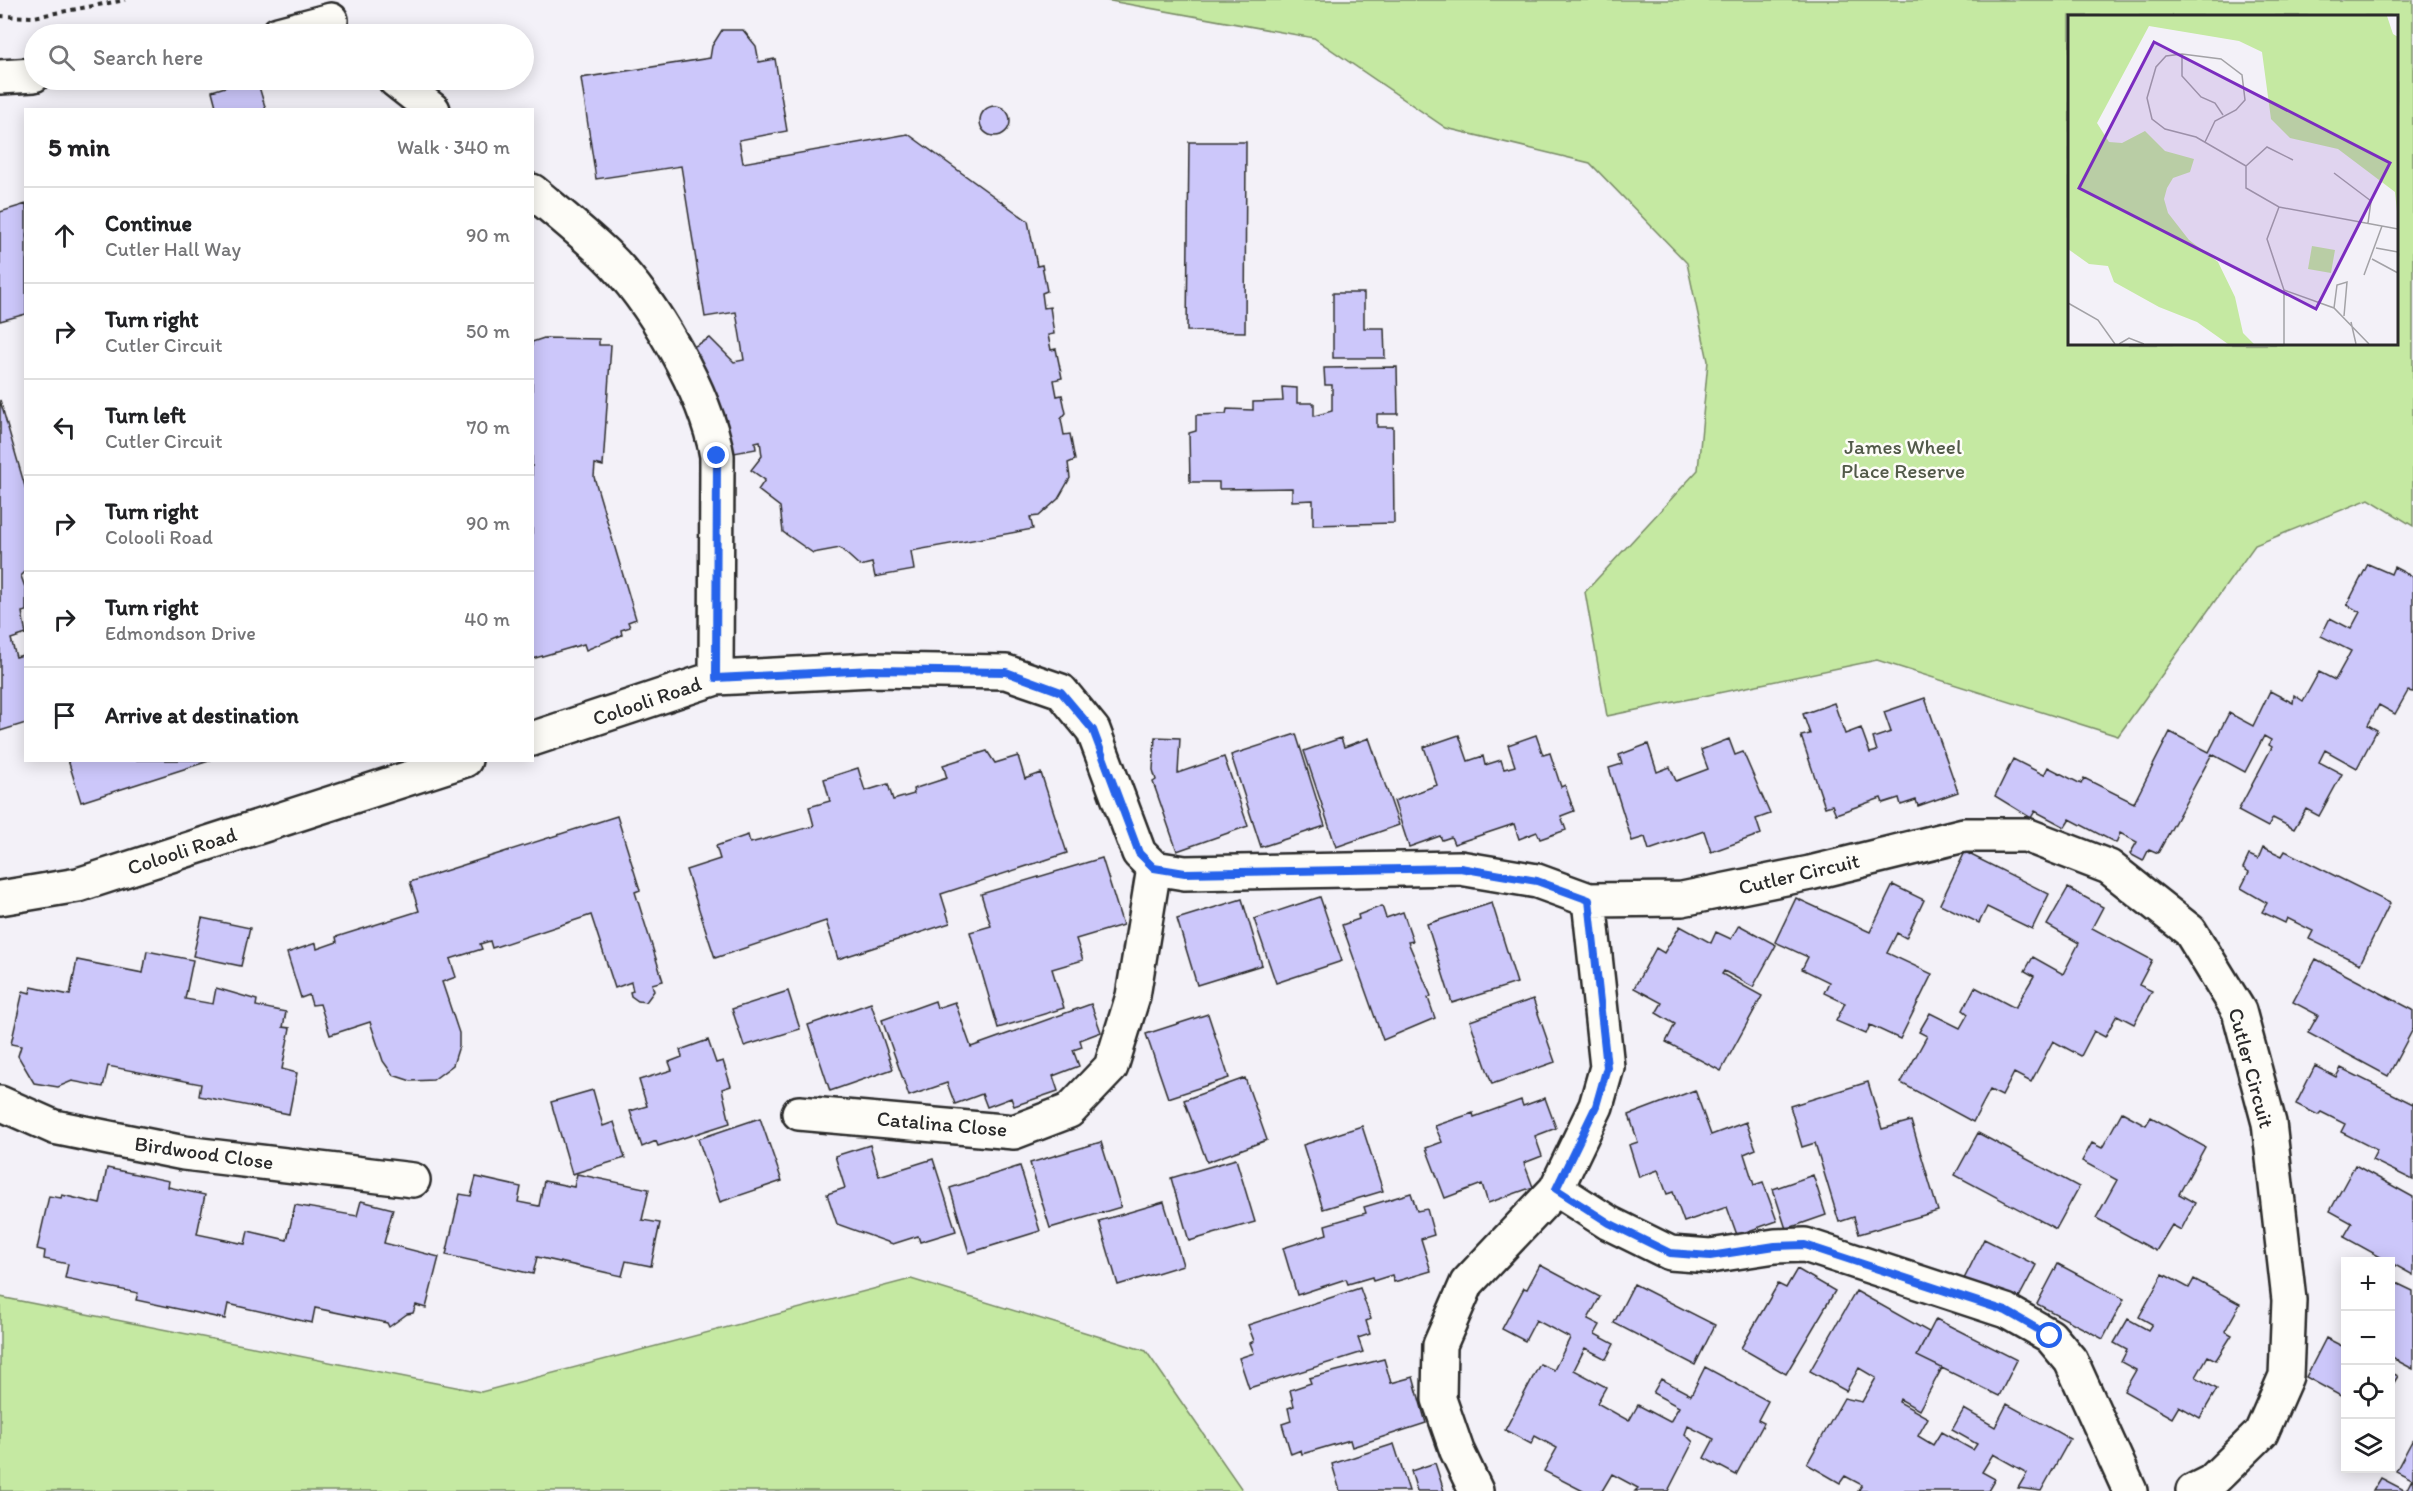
<!DOCTYPE html>
<html lang="en">
<head>
<meta charset="utf-8">
<style>
	:root { --surface:#fff; --page:#f6f6f6; --text:#202124; --muted:#757577; --line:#e0e0e0 }
	body { margin:0; font-family:Itim,sans-serif; background:var(--page); color:var(--text) }
	.controls { position:absolute; right:18px; bottom:18px; display:grid; overflow:hidden; border-radius:0px; box-shadow:0 3px 15px #0003 }
	.controls button { width:54px; height:54px; display:grid; place-items:center; padding:0; border:0; border-bottom:2px solid var(--line); background:var(--surface); color:var(--text); font:30px sans-serif }
	.stop { position:absolute; width:18px; height:18px; margin:-14px; border:4px solid #2563eb; border-radius:50%; background:#fff }
	.stop.end { background:#2563eb; border-color:#fff; box-shadow:0 2px 6px #0008 }
	.list { margin:0; padding:0; list-style:none }
	h2 { display:flex; justify-content:space-between; align-items:center; height:78px; margin:0; padding:0 24px; font-size:26px }
	h2 small { font-size:20px; font-weight:400; color:var(--muted) }
	.list li { display:grid; grid-template-columns:39px 1fr auto; gap:18px; align-items:center; box-sizing:border-box; height:96px; padding:0 24px; border-top:2px solid var(--line) }
	.list b { display:block; font-size:22px; white-space:nowrap }
	.list p { margin:0; font-size:20px; white-space:nowrap; color:var(--muted) }
	.list em { font-size:20px; font-style:normal; color:var(--muted) }
	.icon { flex:none; width:33px; height:33px; fill:none; stroke:currentColor; stroke-width:2; stroke-linecap:round; stroke-linejoin:round }
	.map { position:relative; flex:none; width:2413px; height:1491px; overflow:hidden }
	.search { position:absolute; background:var(--surface); box-shadow:0 3px 15px #0003; left:24px; top:24px; width:510px; height:66px; display:flex; align-items:center; gap:15px; box-sizing:border-box; padding:0 21px; border-radius:33px; color:var(--muted); font-size:22px }
	.panel { position:absolute; background:var(--surface); box-shadow:0 3px 15px #0003; left:24px; top:108px; width:510px; height:654px; border-radius:0px }
	.map>svg:first-child { display:block }
	.green { fill:#c5e9a2; stroke:#788a66; stroke-width:1.5; fill-rule:evenodd }
	.building { fill:#ccc7fa; stroke:#2b2b2b; stroke-width:1.5 }
	.lines { fill:none; stroke-linecap:round; stroke-linejoin:round }
	.street-casing { stroke:#2b2b2b; stroke-width:38 }
	.path { stroke:#2b2b2b; stroke-width:4; stroke-dasharray:4.5 4.5; stroke-linecap:butt }
	.street { stroke:#fdfcf7; stroke-width:33 }
	.route { stroke:#2563eb; stroke-width:8 }
	.labels { text-anchor:middle; stroke-width:5; stroke-linejoin:round; paint-order:stroke }
	.park-label { font-size:21px; fill:#525a49; stroke:#fdfcf7 }
	.street-label { font-size:21px; fill:#2b2b2b; stroke:#fdfcf7 }
	.inset-road { fill:none; stroke:#a3a2a6; stroke-width:1.5 }
	.view { fill:#7b2cbf; fill-opacity:0.15; stroke:#7b2cbf; stroke-width:3 }
	.inset-edge { fill:none; stroke:#2b2b2b; stroke-width:3 }
</style>
</head>
<body>
<div class="map">
<svg width="2413" height="1491" viewBox="0 0 2413 1491">
	<rect width="100%" height="100%" fill="#f3f1f8"/>
	<filter id="ink" filterUnits="userSpaceOnUse"><feTurbulence type="fractalNoise" baseFrequency=".0167" numOctaves="2"/><feDisplacementMap in="SourceGraphic" scale="12" xChannelSelector="R" yChannelSelector="G"/><feConvolveMatrix kernelMatrix="1 2 1 2 8 2 1 2 1" color-interpolation-filters="sRGB"/></filter>
	<g filter="url(#ink)">
		<!-- green -->
		<path class="green" d="M1105,0H2413V526L2369,499L2255,545L2118,736L1877,660L1607,716L1585,592L1698,470L1708,361L1687,263L1590,163L1446,128L1314,38ZM2396,16V344H2070V16Z
			M911,1279L1146,1351L1243,1491H0V1297L481,1392Z"/>
		<!-- building -->
		<path class="building" d="M722,30H743L756,46L759,62L775,59L787,131L739,140L743,163L908,134L1028,221L1037,266L1042,265L1047,291L1042,293L1044,308L1050,307L1054,334L1048,335L1051,350L1056,349L1062,378L1054,380L1057,396L1062,395L1066,413L1061,419L1064,435L1070,434L1075,460L1068,463L1070,478L1058,499L1039,516L1030,517L1033,529L911,551L914,570L875,577L872,563L860,566L840,548L813,553L783,532L780,507L758,490L765,480L751,470L762,456L760,441L755,442L756,449L729,454L689,349L710,338L734,362L744,360L736,312L705,317L681,166L596,179L581,78L710,58L712,46Z
			M248,80H257L266,110H217L212,91Z
			M980 121a15 15 0 1 1 30 0a15 15 0 1 1-30 0Z
			M1189,142H1246L1245,332L1187,331Z
			M26,204V314L0,321V212Z
			M1333,293H1364V328H1384L1385,358H1333Z
			M544,338L599,339V345H611L603,466L595,464L594,477L636,619L628,622L630,627L621,630L622,635L586,650L584,644L532,659V342Z
			M1397,367L1398,414H1377V427H1393L1394,523L1313,525V500L1292,501V488L1219,489V482H1190L1189,433L1196,431V415L1226,414L1227,409L1253,410V402L1283,401L1282,387L1297,388V403H1314V416L1332,411V385H1325L1324,368Z
			M0,400L26,490V571L21,576L26,590V611L22,612L26,634L11,639L16,657L23,655L26,663V723L0,731Z
			M2368,564L2391,574L2394,567L2413,577V692L2408,691L2395,714L2379,705L2368,725L2377,730L2357,768L2325,750L2319,762L2342,774L2319,816L2306,809L2294,829L2273,818L2268,827L2238,811L2272,747L2269,745L2271,740L2264,736L2245,772L2212,754L2158,853L2149,849L2143,861L2130,854L2137,842L2120,833L2116,843L2070,819L2065,827L2035,811L2031,818L1995,796L2013,759L2044,775L2048,767L2081,784L2084,778L2134,803L2170,732L2209,752L2229,713L2253,726L2270,691L2293,703L2294,695L2303,701L2319,672L2335,680L2351,651L2321,636L2330,618L2351,629L2360,612L2347,605Z
			M1925,698L1958,792L1918,806L1916,800L1901,805L1899,798L1883,803L1881,798L1836,814L1832,805L1825,807L1801,736L1810,734L1803,714L1834,703L1845,734L1861,728L1870,753L1877,751L1873,738L1891,732L1884,712Z
			M1296,734L1325,826L1261,847L1231,755Z
			M1459,735L1468,761L1483,756L1485,765L1501,760L1504,769L1515,766L1508,745L1536,735L1543,755L1550,753L1561,787L1565,785L1574,811L1561,816L1566,830L1540,839L1537,832L1519,839L1514,824L1454,844L1451,837L1442,840L1440,836L1409,847L1394,801L1437,785L1424,747Z
			M1155,737L1180,738L1178,773L1224,757L1248,826L1177,851L1153,782L1156,780L1153,770Z
			M1341,738L1344,747L1369,738L1399,825L1336,847L1304,751Z
			M1729,739L1735,755L1743,752L1770,814L1756,819L1761,834L1711,852L1704,831L1649,850L1645,837L1632,841L1609,768L1622,764L1619,755L1648,744L1657,772L1670,767L1676,781L1708,769L1701,750Z
			M987,751L995,763L1018,756L1025,779L1041,773L1067,853L941,894L950,923L838,959L826,921L715,958L686,870L720,859L716,846L748,835L750,843L814,826L809,807L830,801L824,779L858,768L865,791L888,784L893,800L914,794L913,789L947,778L943,765Z
			M68,760H212L81,802Z
			M617,816L640,890L635,892L663,981L652,984L654,991L646,1002L638,1001L631,996L630,992L633,991L631,982L615,988L591,915L492,948L490,941L480,944L482,949L450,959L456,977L442,982L459,1033V1046L453,1065L433,1080L411,1081L393,1075L383,1061L370,1022L330,1035L320,1004L312,1005L309,995L301,998L287,953L316,943L317,949L337,942L336,937L419,911L410,882Z
			M2263,847L2282,856L2285,851L2390,903L2360,964L2309,939L2313,931L2287,918L2285,923L2262,912L2267,903L2241,888L2249,872L2243,868L2249,855L2258,859Z
			M1965,852L2049,894L2032,929L1987,907L1979,923L1940,904Z
			M1102,858L1123,925L1076,939L1083,960L1052,969L1064,1008L998,1028L970,932L991,926L981,894Z
			M1893,885L1924,900L1906,938L1897,933L1887,953L1932,974L1900,1039L1870,1025L1866,1034L1836,1021L1845,1003L1824,993L1829,982L1802,969L1808,957L1775,942L1796,898L1870,932Z
			M2068,888L2103,907L2092,928L2152,960L2139,985L2152,991L2134,1024L2117,1015L2105,1037L2094,1031L2081,1056L2053,1041L2031,1082L2014,1073L2002,1096L1990,1090L1973,1122L1901,1083L1927,1036L1919,1032L1930,1013L1960,1028L1968,1014L1963,1010L1975,987L2015,1008L2034,976L2025,971L2033,957L2063,974L2079,943L2047,925Z
			M1320,897L1342,961L1276,983L1254,919Z
			M1242,899L1262,965L1197,985L1177,919Z
			M1492,903L1517,983L1452,1003L1427,924Z
			M1382,906L1386,918L1403,912L1413,941L1408,942L1431,996L1428,998L1435,1018L1383,1040L1342,925L1359,919L1358,915Z
			M202,918L250,928L241,966L193,956Z
			M1739,925L1776,945L1753,987L1724,971L1722,974L1762,996L1721,1071L1666,1042L1675,1024L1656,1013L1662,1003L1634,988L1656,948L1664,953L1680,926L1711,943L1716,932L1731,939Z
			M147,951L193,960L185,999L213,1004L216,988L257,1000L256,1006L286,1012L283,1027L290,1028L282,1069L297,1073L289,1114L199,1096L201,1084L108,1066L103,1087L72,1081L58,1087L34,1083L18,1056L21,1046L11,1044L23,991L30,993L31,987L70,995L77,960L143,973Z
			M2316,959L2413,1010V1029L2388,1076L2308,1033L2318,1015L2293,1002Z
			M788,991L800,1029L744,1046L732,1009Z
			M1533,999L1555,1062L1492,1084L1470,1021Z
			M935,1001L937,1008L955,1002L971,1047L1091,1004L1101,1032L1080,1040L1082,1047L1073,1050L1079,1066L1053,1076L1058,1091L1014,1106L1011,1098L987,1107L982,1094L955,1104L947,1083L909,1096L882,1020Z
			M871,1003L893,1069L830,1091L808,1025Z
			M1208,1014L1229,1078L1168,1098L1146,1034Z
			M708,1040L716,1063L723,1061L731,1086L722,1089L730,1123L658,1146L656,1141L642,1147L630,1111L647,1106L639,1080L672,1070L669,1062L682,1057L680,1050Z
			M2315,1066L2336,1077L2341,1068L2413,1104V1180L2372,1160L2377,1150L2341,1132L2345,1124L2321,1112L2318,1115L2296,1104Z
			M1245,1078L1267,1140L1207,1162L1184,1100Z
			M1868,1082L1882,1129L1911,1121L1938,1211L1859,1234L1854,1217L1839,1222L1815,1143L1802,1147L1790,1106Z
			M593,1090L603,1126L614,1122L625,1158L572,1174L551,1102Z
			M1695,1090L1711,1135L1746,1122L1756,1149L1744,1154L1754,1185L1763,1182L1777,1221L1737,1235L1727,1207L1684,1222L1673,1192L1667,1194L1658,1170L1639,1177L1629,1145L1638,1142L1629,1115Z
			M1545,1098L1556,1128L1535,1136L1542,1156L1524,1163L1533,1187L1488,1203L1482,1184L1445,1198L1426,1148L1442,1142L1435,1126L1473,1113L1474,1117L1521,1100L1523,1106Z
			M2122,1112L2146,1125L2151,1117L2205,1147L2179,1194L2195,1203L2181,1230L2172,1225L2156,1251L2096,1218L2117,1180L2082,1161L2092,1143L2102,1148Z
			M760,1118L782,1181L720,1202L698,1139Z
			M1362,1126L1383,1191L1323,1209L1303,1145Z
			M1978,1133L2079,1187L2056,1229L1955,1175Z
			M1101,1142L1121,1207L1050,1228L1030,1163Z
			M870,1145L879,1176L933,1159L956,1231L920,1242L918,1236L893,1244L837,1224L827,1194L845,1188L835,1156Z
			M1236,1159L1255,1222L1189,1241L1171,1178Z
			M2355,1165L2413,1197V1275L2344,1237L2352,1223L2330,1211Z
			M1020,1166L1040,1231L969,1253L950,1188Z
			M107,1168L169,1181L168,1187L205,1195L197,1234L245,1244L248,1231L287,1240L295,1205L357,1216L361,1201L393,1209L384,1243L439,1257L426,1308L416,1305L413,1313L407,1314L389,1327L387,1323L315,1308L312,1323L228,1304L225,1319L136,1300L138,1293L65,1278L68,1264L44,1259L45,1251L37,1249L49,1196L61,1198L62,1195L100,1204Z
			M577,1174L649,1189L642,1220L660,1223L651,1266L626,1261L622,1276L537,1257L533,1274L446,1255L460,1194L471,1196L476,1177L521,1187L518,1202L539,1206L544,1181L574,1187Z
			M1813,1175L1826,1215L1786,1229L1773,1189Z
			M1411,1193L1417,1211L1427,1209L1434,1235L1421,1239L1431,1271L1394,1282L1392,1275L1373,1281L1372,1277L1348,1284L1346,1279L1297,1295L1283,1248L1327,1234L1325,1225L1366,1213L1364,1207Z
			M1164,1202L1183,1265L1118,1285L1099,1221Z
			M1984,1239L2036,1265L2015,1305L1964,1279Z
			M2058,1264L2124,1299L2103,1339L2037,1304Z
			M1540,1265L1600,1297L1588,1319L1600,1325L1595,1334L1614,1344L1606,1359L1585,1348L1574,1370L1606,1387L1597,1403L1629,1421L1638,1405L1670,1422L1679,1407L1653,1393L1661,1379L1691,1395L1705,1367L1768,1401L1758,1420L1764,1423L1736,1475L1704,1458L1714,1439L1688,1426L1685,1434L1693,1442L1668,1491H1635L1638,1488L1612,1474L1602,1491H1583L1544,1471L1557,1448L1535,1436L1531,1444L1505,1430L1540,1364L1554,1370L1570,1338L1536,1320L1525,1341L1502,1329L1524,1288L1527,1289Z
			M1797,1269L1835,1291L1786,1374L1741,1348L1778,1284L1786,1288Z
			M2163,1274L2189,1288L2194,1279L2240,1304L2225,1331L2232,1335L2216,1360L2208,1356L2196,1377L2217,1389L2200,1418L2179,1406L2172,1418L2124,1391L2136,1370L2121,1362L2127,1350L2114,1343L2128,1319L2148,1330L2152,1324L2139,1317Z
			M2390,1280L2413,1291V1369L2390,1357Z
			M1634,1284L1715,1325L1695,1365L1614,1323Z
			M1360,1288L1371,1319L1366,1321L1370,1334L1358,1338L1363,1352L1249,1388L1239,1358L1254,1353L1250,1343L1254,1341L1248,1325Z
			M1856,1291L1929,1332L1917,1356L1942,1368L1919,1410L1900,1399L1899,1402L1928,1418L1918,1436L1933,1445L1941,1432L1973,1450L1977,1444L1952,1430L1964,1409L1995,1427L2007,1404L2070,1439L2041,1491L2018,1488L2027,1473L1993,1454L1982,1472L1995,1479L1988,1491H1858L1862,1485L1845,1476L1840,1483L1807,1464L1844,1398L1862,1402L1876,1378L1859,1368L1846,1391L1810,1371Z
			M1936,1319L2017,1360L1999,1396L1917,1356Z
			M2326,1338L2346,1348V1399L2306,1377Z
			M1384,1359L1391,1383L1413,1377L1426,1423L1352,1447L1350,1440L1302,1454L1301,1450L1291,1454L1282,1424L1291,1421L1288,1408L1294,1406L1290,1390L1311,1383L1309,1378Z
			M2390,1372L2398,1376L2390,1389Z
			M2413,1439V1491H2373L2381,1478L2406,1491L2412,1479L2396,1471Z
			M1394,1444L1409,1491H1340L1332,1464Z
			M1435,1463L1444,1491H1417L1411,1471Z"/>
		<g class="lines">
			<defs>
				<path id="street" d="M278,34L331,20
					M0,77L34,75
					M395,80L433,110
					M532,191C557,212 582,232 605,254C652,299 706,393 717,456L716,678
					M532,739L716,678L872,670L1006,672L1061,691L1093,730L1139,853L1154,868
					M1154,868L1185,873L1460,868L1537,881L1589,900L1682,899L1810,873L1964,835H2026L2109,867L2190,931L2239,1011L2269,1123L2289,1300L2286,1376L2261,1433L2211,1482L2193,1491
					M0,898L78,885L465,760
					M0,1103L54,1127L184,1153L413,1180
					M799,1113L1014,1132L1069,1111L1111,1067L1133,996L1154,868
					M1556,1189L1609,1223L1670,1253L1710,1256L1775,1246L1805,1245L2006,1311L2050,1336L2071,1361L2130,1491
					M1476,1491L1457,1451L1439,1399L1440,1345L1467,1283L1556,1189L1596,1106L1607,1067L1589,900"/>
			</defs>
			<!-- street casing -->
			<use href="#street" class="street-casing"/>
			<!-- path -->
			<path class="path" d="M0,16L34,17L125,0"/>
			<!-- street -->
			<use href="#street" class="street"/>
		</g>
	</g>
	<g class="lines" filter="url(#ink)">
		<!-- route -->
		<path class="route" d="M717,456L716,678L872,670L1006,672L1061,692L1093,730L1139,853L1154,868L1185,873L1460,868L1537,881L1589,900L1607,1067L1596,1106L1556,1189L1609,1223L1670,1253L1710,1256L1775,1246L1805,1245L2006,1311L2050,1336"/>
	</g>
	<g class="labels">
		<!-- park labels -->
		<g class="park-label">
			<text x="1903" y="454">James Wheel<tspan x="1903" dy="24">Place Reserve</tspan></text>
		</g>
		<!-- street labels -->
		<g class="street-label">
			<text transform="translate(647 701) rotate(-19)" y="7">Colooli Road</text>
			<text transform="translate(182 851) rotate(-18)" y="7">Colooli Road</text>
			<text transform="translate(1799 874) rotate(-13)" y="7">Cutler Circuit</text>
			<text transform="translate(2251 1068) rotate(75)" y="7">Cutler Circuit</text>
			<text transform="translate(942 1124) rotate(5)" y="7">Catalina Close</text>
			<text transform="translate(204 1153) rotate(8)" y="7">Birdwood Close</text>
		</g>
	</g>
	<!-- overview -->
	<g transform="translate(2068 15)">
		<rect width="330" height="330" fill="#f3f1f8"/>
		<path d="M0,1H319L325,19L330,22V206L327,177L270,134L222,123L203,104L194,37L171,26L81,11L29,108L41,127L54,128L77,116L97,136L126,144L122,157L105,163L99,173L96,184L100,198L121,225L150,247L167,282L175,318L186,329H160L129,307L91,292L46,267L40,251L21,249L0,234ZM244,231L267,235L263,258L240,254Z" fill="#c5e9a2"/>
		<path class="inset-road" d="M114,39V61L133,82L147,88L155,100M137,127L147,106L168,95L177,85L174,60L153,44L114,39L98,41L88,52L79,83L84,104L97,114L128,122L178,151M178,151V173L211,192L330,214M178,151L199,132L225,145M266,158L303,186L300,208M211,192L199,224L216,275V329M308,233L330,237M304,244L330,258M296,260L314,211M216,275L266,293L301,329M0,288L30,305L47,329M266,293L269,270L279,267L276,301M283,307L288,329M51,329L61,323L76,329"/>
		<path class="view" d="M86,27L322,148L248,294L11,173Z"/>
		<rect width="330" height="330" class="inset-edge"/>
	</g>
</svg>
<div class="controls">
<button>+</button>
<button>−</button>
<button><svg class="icon" aria-label="locate" viewBox="0 0 24 24"><circle cx="12" cy="12" r="6"/><path d="M12 2v4M12 18v4M2 12h4M18 12h4"/></svg></button>
<button><svg class="icon" aria-label="layers" viewBox="0 0 24 24"><path d="M12 4l9 5-9 5-9-5zM3 14l9 5 9-5"/></svg></button>
</div>
<div class="stop" style="left:2050px;top:1336px"></div>
<div class="stop end" style="left:717px;top:456px"></div>
<div class="search"><svg class="icon" aria-label="search" viewBox="0 0 24 24"><circle cx="10" cy="10" r="6"/><path d="M15 15l6 6"/></svg>Search here</div>
<section class="panel">
<h2>5 min<small>Walk · 340 m</small></h2>
<ul class="list">
<li><svg class="icon" aria-label="ahead" viewBox="0 0 24 24"><path d="M12 20V5M6 11l6-6 6 6"/></svg><div><b>Continue</b><p>Cutler Hall Way</p></div><em>90 m</em></li>
<li><svg class="icon" aria-label="right" viewBox="0 0 24 24"><path d="M7 20v-9h11M14 6l5 5-5 5"/></svg><div><b>Turn right</b><p>Cutler Circuit</p></div><em>50 m</em></li>
<li><svg class="icon" aria-label="left" viewBox="0 0 24 24"><path d="M17 20v-9H6M10 6l-5 5 5 5"/></svg><div><b>Turn left</b><p>Cutler Circuit</p></div><em>70 m</em></li>
<li><svg class="icon" aria-label="right" viewBox="0 0 24 24"><path d="M7 20v-9h11M14 6l5 5-5 5"/></svg><div><b>Turn right</b><p>Colooli Road</p></div><em>90 m</em></li>
<li><svg class="icon" aria-label="right" viewBox="0 0 24 24"><path d="M7 20v-9h11M14 6l5 5-5 5"/></svg><div><b>Turn right</b><p>Edmondson Drive</p></div><em>40 m</em></li>
<li><svg class="icon" aria-label="arrive" viewBox="0 0 24 24"><path d="M6 21V4h12l-3 4 3 4H6"/></svg><div><b>Arrive at destination</b></div></li>
</ul>
</section>
</div>
</body>
</html>
